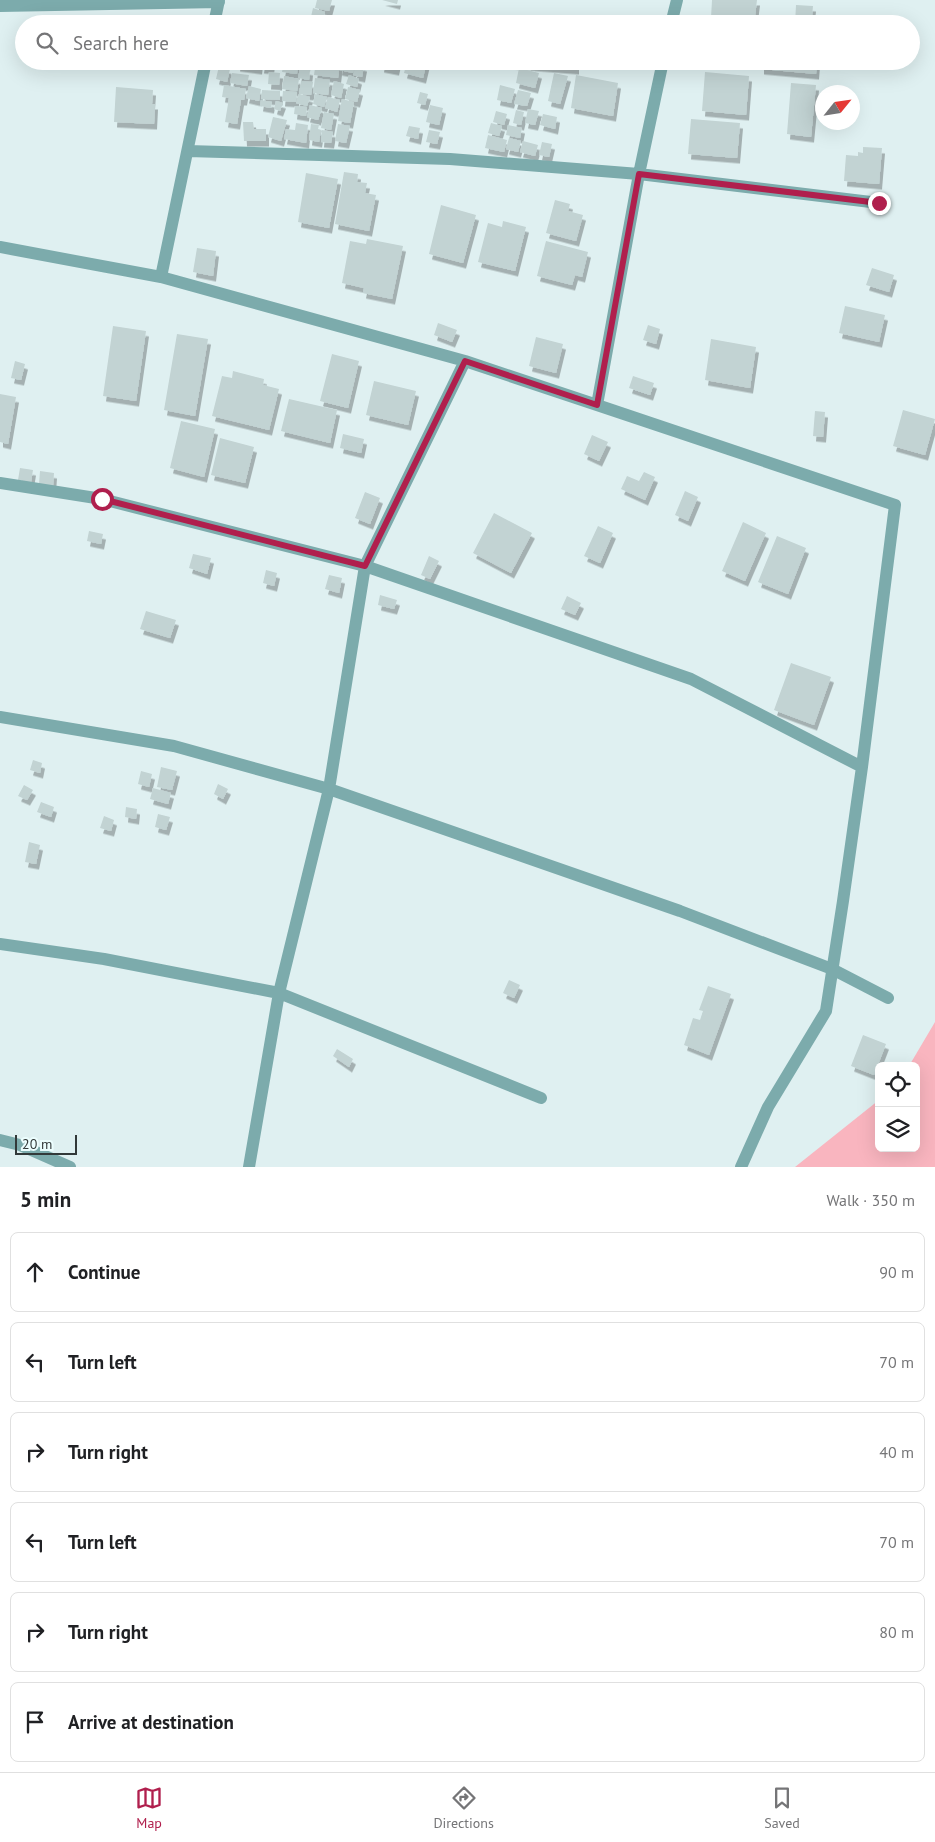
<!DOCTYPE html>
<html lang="en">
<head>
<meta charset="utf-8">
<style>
	:root { --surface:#fff; --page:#f2f2f2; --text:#202124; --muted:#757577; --line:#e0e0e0; --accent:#b01f4d }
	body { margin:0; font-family:"PT Sans",sans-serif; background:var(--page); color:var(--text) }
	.controls { position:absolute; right:15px; bottom:15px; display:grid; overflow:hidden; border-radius:8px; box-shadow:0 5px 20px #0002 }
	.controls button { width:45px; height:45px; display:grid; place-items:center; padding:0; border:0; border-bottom:1px solid var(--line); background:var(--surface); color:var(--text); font:25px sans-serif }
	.compass { position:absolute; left:815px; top:85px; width:45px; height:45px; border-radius:50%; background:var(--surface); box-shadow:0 5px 20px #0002; rotate:60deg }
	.scale { position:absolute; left:15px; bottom:12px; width:62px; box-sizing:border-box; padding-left:5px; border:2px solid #323939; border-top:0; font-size:14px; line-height:18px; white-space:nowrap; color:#323939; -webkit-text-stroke:4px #ecfefe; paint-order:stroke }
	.stop { position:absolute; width:15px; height:15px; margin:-11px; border:4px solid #b01f4d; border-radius:50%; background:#fff }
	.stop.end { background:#b01f4d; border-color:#fff; box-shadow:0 1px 5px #0008 }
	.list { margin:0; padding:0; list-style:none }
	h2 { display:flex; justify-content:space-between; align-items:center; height:65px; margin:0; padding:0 20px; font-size:21px }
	h2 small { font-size:16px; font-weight:400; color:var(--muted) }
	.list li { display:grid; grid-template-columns:32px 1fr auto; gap:15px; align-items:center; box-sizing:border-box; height:80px; margin:0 10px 10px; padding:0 10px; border:1px solid var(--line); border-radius:8px }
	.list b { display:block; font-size:19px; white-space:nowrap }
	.list em { font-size:16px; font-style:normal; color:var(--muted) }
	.icon { flex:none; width:28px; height:28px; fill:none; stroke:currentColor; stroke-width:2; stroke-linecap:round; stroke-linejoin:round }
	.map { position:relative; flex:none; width:935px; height:1167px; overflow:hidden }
	.search { position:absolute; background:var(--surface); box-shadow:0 5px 20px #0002; left:15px; right:15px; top:15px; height:55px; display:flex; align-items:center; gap:12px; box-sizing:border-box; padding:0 18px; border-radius:28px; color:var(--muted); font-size:19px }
	.sheet { height:605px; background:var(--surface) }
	nav { display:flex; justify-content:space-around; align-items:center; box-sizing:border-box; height:70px; border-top:1px solid var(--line); background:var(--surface); font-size:14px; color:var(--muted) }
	nav a { display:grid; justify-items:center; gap:2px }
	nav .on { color:var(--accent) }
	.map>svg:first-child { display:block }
	.green { fill:#f9b5bf }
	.building { fill:#c2d3d3; filter:url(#shadow) }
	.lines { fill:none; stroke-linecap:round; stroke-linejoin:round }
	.minor { stroke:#7cabac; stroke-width:12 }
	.route { stroke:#b01f4d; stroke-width:6 }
</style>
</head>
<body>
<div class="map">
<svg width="935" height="1167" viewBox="0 0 935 1167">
	<defs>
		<filter id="shadow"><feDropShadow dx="3" dy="5.5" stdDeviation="0" flood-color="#0004"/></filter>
	</defs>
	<rect width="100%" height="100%" fill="#dff0f1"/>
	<!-- green -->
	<path class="green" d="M935,1022V1167H795L879,1100V1148H916V1066H909Z"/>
	<!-- building -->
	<path class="building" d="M317,0H332L329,11L315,8Z
		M382,0H398L397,4Z
		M712,0H757L754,24H702L703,17L711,18Z
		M796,5L813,6L812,16L821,17L820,24H795Z
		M313,8L325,12L321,24L310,21Z
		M384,15L398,16L397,24H383Z
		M684,17L700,20V24H683Z
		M515,20L549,22V24H515Z
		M238,61H260L259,69L237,66Z
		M262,61H272L271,69L261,68Z
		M284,61H298L297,74L282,72Z
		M299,61H308L307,66L299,65Z
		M316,61H340L338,78L314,75Z
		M341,61H356L353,73L339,70Z
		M382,61H398L396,70L381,67Z
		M407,61H427L423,78L404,73Z
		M512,61H576V69L512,64Z
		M761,61H817L816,74L761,69Z
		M357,64L364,66L362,77L353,75Z
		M219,66L230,69L227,82L216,79Z
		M300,68L310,70L309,80L298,78Z
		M519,68L539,73L535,88L516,83Z
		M269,72L280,73L279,85L268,84Z
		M705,72L749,76L746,115L702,111Z
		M232,73L249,75L247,86L230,83Z
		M554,73L568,76L560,104L548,101Z
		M349,75L359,79L357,87L346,84Z
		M576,75L618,83L613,116L571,108Z
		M284,76L299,79L297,91L282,89Z
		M315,78L330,80L328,95L313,93Z
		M301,81L313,82L311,95L299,94Z
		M334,81L344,84L341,98L331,95Z
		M791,83L816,85L811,137L787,134Z
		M224,85L246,89L244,100H241L237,124L225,122L229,98L222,97Z
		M500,85L515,89L511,103L497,100Z
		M249,86L261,89L259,101L246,98Z
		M116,87L153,90L152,104H155L154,124L114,122Z
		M348,87L360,90L357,102L345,99Z
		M262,90L280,91V100L261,99Z
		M518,90L531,93L527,106L514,104Z
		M283,91L297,92L296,102L282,101Z
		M420,92L428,94L425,105L417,103Z
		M299,94L310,97L307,106L296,103Z
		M315,94L327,97L324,107L313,104Z
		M328,97L340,100L337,112L325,108Z
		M342,99L354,102L350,123L338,121Z
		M261,100L272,102L271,108L260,106Z
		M276,101L283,103L280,111L274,109Z
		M310,105L322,108L318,120L307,117Z
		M430,105L443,108L439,125L426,122Z
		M295,106L307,107L306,116L294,114Z
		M528,109L539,111L535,125L525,123Z
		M516,110L524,112L521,125L513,123Z
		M496,111L507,114L504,125L493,122Z
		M324,112L334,114L331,130L321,128Z
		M543,114L557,117L555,129L540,125Z
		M273,117L287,120L281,141L268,137Z
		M691,119L740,123L737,158L688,154Z
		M243,122H253L254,129H266V141H244Z
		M296,123L308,125L306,143L284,139L286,129L295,130Z
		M491,123L502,126L499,136L488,133Z
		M311,124L319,125L318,129L321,130L319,142L309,140Z
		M338,124L350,126L346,143L335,141Z
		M508,125L522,128L520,138L506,135Z
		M409,126L420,128L418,139L406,136Z
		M322,130L333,132L331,143L321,142Z
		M429,130L440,132L437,144L426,142Z
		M488,135L507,140L504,152L485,148Z
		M509,138L521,141L518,152L506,149Z
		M523,141L538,145L535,156L520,152Z
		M542,142L552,144L549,157L539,155Z
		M863,147L882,148L879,184L844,181L846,155L858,156V152L863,153Z
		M344,172L358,174L357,182L367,183L365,193L376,195L369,231L335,224Z
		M306,173L338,179L329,228L298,222Z
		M555,200L570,204L568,211L583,215L576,241L546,233Z
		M441,205L476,215L463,263L429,254Z
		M503,221L526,227L515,271L478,262L488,223L502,227Z
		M367,239L403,246L392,299L363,293L364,288L342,283L350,241L366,244Z
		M546,241L588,252L582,277L575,275L572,285L537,276Z
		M197,248L216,251L213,276L193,272Z
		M872,268L894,275L889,292L866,285Z
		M845,306L885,315L879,342L839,333Z
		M438,323L457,330L452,342L434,335Z
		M648,325L660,329L656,344L643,340Z
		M113,326L146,331L136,401L103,396Z
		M177,334L208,339L195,416L164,410Z
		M536,337L563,344L556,373L529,366Z
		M711,339L756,347L750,388L705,380Z
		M332,354L359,361L348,408L320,401Z
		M15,361L25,364L21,380L11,378Z
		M233,371L264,379L263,385L279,389L269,430L212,416L222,376L232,378Z
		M633,376L654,383L650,395L629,388Z
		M374,381L416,391L408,425L366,415Z
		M0,394L16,397L8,444L0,442Z
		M289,399L337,410L330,443L281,431Z
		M903,410L935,419L925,455L893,446Z
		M815,411L825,412L823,437L813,436Z
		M181,421L215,429L204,477L170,468Z
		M343,434L364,439L361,453L340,448Z
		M592,435L608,442L599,461L584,454Z
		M220,438L254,447L245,483L211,475Z
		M20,468L33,470L31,482L18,480Z
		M40,471L54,473L53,486L39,484Z
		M644,472L655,477L645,500L621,489L627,476L639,481Z
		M685,491L698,497L688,521L675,515Z
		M365,492L380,498L370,524L355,518Z
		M494,513L532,533L511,573L473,553Z
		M743,522L766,533L745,581L722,571Z
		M598,526L613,533L600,563L584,556Z
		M89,531L103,534L101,544L87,541Z
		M777,536L806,548L788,594L758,582Z
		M193,554L211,558L207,574L189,568Z
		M429,556L439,561L430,579L421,575Z
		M266,570L277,573L274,586L263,583Z
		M329,575L342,578L339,593L325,589Z
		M380,595L397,600L394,609L378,605Z
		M567,596L581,603L575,615L561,609Z
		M146,611L176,620L170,638L140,629Z
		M791,663L831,677L814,725L774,710Z
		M33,760L42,763L40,773L30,770Z
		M161,767L177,771L172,790L157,787Z
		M141,771L152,774L149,787L138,784Z
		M218,784L228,789L223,799L214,794Z
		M24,785L33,790L27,800L18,796Z
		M153,788L171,793L168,804L150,799Z
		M41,802L54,807L51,817L37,812Z
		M126,807L137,809L136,819L125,817Z
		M158,814L170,817L166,830L155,827Z
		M104,816L114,820L111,831L100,828Z
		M29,842L40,845L36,864L25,862Z
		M509,980L520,985L514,998L503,993Z
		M708,986L731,994L709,1055L684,1045L693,1018L700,1020L703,1011L699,1010Z
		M863,1035L886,1044L874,1075L851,1066Z
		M337,1049L353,1059L349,1067L333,1056Z"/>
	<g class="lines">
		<!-- minor -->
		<path class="minor" d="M0,6L219,2
			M214,24L219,0
			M671,24L677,0
			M663,61L639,174L597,405L895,505L862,767L843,901L826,1011L768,1107L741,1167
			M188,151L450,159L639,174L879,203
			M0,247L161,277L206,61
			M161,277L465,361L597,405
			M0,483L102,499L365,566L691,679L862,767
			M0,717L174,746L329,789L680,911L832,969L888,998
			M0,944L104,959L279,993L541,1098
			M0,1140L20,1145L70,1167
			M249,1167L279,993L329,789L365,566L465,361"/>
	</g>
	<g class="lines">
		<!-- route -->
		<path class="route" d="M102,499L365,566L465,361L597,405L639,174L879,203"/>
	</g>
</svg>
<div class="controls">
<button><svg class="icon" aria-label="locate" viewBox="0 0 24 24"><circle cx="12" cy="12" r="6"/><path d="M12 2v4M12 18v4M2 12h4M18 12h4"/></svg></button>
<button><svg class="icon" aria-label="layers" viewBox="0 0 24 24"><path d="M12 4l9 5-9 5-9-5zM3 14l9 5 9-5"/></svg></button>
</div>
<svg class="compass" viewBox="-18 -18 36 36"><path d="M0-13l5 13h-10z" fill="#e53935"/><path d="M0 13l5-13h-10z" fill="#757577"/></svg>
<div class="scale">20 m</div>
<div class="stop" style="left:102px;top:499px"></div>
<div class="stop end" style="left:879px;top:203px"></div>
<div class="search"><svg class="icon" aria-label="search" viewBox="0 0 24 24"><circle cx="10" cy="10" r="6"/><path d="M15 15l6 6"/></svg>Search here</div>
</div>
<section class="sheet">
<h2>5 min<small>Walk · 350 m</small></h2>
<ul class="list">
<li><svg class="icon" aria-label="ahead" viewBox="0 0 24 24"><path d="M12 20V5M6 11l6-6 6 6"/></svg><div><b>Continue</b></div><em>90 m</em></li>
<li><svg class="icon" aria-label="left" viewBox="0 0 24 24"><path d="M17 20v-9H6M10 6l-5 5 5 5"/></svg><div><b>Turn left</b></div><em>70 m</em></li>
<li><svg class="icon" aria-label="right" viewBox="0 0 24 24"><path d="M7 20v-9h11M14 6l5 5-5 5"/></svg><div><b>Turn right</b></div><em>40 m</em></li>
<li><svg class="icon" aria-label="left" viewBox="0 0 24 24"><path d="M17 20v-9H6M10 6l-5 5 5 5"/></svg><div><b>Turn left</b></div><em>70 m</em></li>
<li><svg class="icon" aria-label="right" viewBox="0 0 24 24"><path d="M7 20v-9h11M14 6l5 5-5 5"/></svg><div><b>Turn right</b></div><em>80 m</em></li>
<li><svg class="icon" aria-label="arrive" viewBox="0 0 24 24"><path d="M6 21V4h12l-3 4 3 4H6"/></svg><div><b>Arrive at destination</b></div></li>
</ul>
</section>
<nav>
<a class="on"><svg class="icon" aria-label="map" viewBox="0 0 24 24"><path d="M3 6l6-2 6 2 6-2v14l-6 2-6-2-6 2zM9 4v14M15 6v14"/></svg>Map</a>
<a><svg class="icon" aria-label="directions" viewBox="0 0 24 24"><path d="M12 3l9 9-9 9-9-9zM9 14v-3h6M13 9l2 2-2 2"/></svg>Directions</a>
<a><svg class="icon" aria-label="saved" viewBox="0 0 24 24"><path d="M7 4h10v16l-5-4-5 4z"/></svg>Saved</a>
</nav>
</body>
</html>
